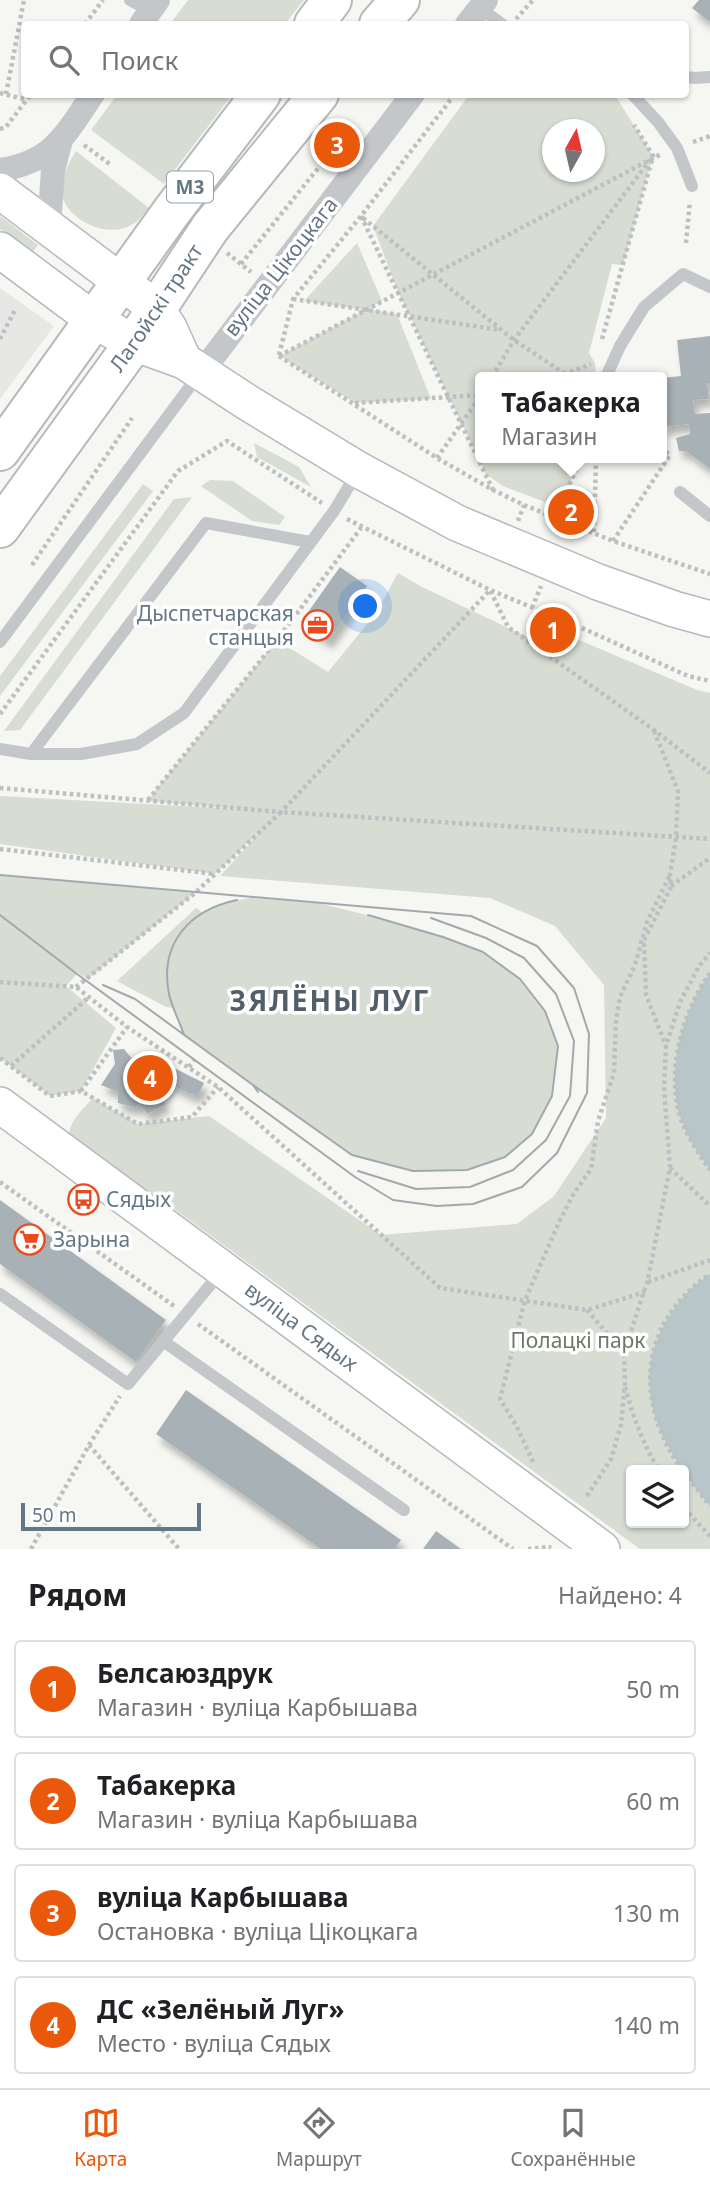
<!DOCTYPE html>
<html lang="ru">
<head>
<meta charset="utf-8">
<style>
	:root { --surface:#fff; --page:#f6f6f6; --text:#202124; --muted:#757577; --line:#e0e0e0; --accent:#ea580c }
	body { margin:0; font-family:"Noto Sans",sans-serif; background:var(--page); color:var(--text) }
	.controls { position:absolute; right:21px; bottom:21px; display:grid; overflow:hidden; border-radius:7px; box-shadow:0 2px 5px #0004 }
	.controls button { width:63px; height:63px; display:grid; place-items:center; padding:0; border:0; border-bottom:2px solid var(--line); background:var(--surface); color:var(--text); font:35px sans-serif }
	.compass { position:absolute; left:542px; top:119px; width:63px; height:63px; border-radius:50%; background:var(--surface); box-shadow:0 2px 5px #0004; rotate:8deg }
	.scale { position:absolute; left:21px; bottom:18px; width:180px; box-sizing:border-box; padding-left:7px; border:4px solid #647785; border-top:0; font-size:19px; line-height:24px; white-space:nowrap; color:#647785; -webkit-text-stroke:5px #fff; paint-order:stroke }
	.you { position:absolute; left:366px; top:607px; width:24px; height:24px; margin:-18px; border:5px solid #fff; border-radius:50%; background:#1a73e8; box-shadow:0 0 0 10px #1a73e833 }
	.badge { display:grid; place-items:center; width:46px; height:46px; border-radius:50%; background:var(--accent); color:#fff; font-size:23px; font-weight:700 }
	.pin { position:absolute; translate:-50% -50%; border:4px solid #fff; box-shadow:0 2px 7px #0006 }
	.popup { position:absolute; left:475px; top:372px; width:192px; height:91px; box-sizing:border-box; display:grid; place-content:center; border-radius:7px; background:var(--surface); filter:drop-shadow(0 2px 5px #0005); font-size:23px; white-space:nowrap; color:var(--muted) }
	.popup b { font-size:26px; color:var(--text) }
	.popup::after { content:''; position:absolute; left:50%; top:100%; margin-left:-14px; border:14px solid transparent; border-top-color:var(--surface) }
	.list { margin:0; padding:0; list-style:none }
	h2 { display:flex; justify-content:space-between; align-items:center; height:91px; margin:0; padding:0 28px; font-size:30px }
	h2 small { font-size:23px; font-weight:400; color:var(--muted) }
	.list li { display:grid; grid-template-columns:46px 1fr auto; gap:21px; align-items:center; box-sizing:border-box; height:98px; margin:0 14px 14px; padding:0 14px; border:2px solid var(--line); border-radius:7px }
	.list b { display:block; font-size:26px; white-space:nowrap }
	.list p { margin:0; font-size:23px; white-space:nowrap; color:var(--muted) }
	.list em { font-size:23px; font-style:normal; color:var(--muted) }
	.icon { flex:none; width:38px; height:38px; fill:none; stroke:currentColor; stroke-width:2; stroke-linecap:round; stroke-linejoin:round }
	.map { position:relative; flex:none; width:710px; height:1549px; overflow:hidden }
	.search { position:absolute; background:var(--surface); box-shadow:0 2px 5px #0004; left:21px; right:21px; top:21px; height:77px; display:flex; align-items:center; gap:18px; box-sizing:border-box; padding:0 24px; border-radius:7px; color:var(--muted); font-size:26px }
	.sheet { height:539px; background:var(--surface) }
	nav { display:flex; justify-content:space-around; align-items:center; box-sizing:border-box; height:98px; border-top:2px solid var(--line); background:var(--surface); font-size:19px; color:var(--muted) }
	nav a { display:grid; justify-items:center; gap:4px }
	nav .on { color:var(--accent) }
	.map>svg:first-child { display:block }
	.built { fill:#e7e8e6 }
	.green { fill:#d7ddd3; fill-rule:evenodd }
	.water { fill:#b8c6c9 }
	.building { fill:#a8b1b6; filter:url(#shadow) }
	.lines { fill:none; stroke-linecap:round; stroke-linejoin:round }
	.secondary-casing { stroke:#b3b9bd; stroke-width:38 }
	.primary-casing { stroke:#b4b9bc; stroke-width:42 }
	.path { stroke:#bdbfc1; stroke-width:4.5; stroke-dasharray:3.5 3.5; stroke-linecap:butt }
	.lane { stroke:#c3c7ca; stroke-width:12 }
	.street { stroke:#c3c7ca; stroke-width:24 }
	.secondary { stroke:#fff; stroke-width:35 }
	.primary { stroke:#fff; stroke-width:38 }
	.tram { stroke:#a1a9ae; stroke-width:2 }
	.labels { text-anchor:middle; stroke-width:7; stroke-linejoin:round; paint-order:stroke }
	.shield { fill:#fff; stroke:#92a0aa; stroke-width:2 }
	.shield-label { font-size:19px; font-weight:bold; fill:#647785 }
	.street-label { font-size:21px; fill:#647785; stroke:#fff }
	.poi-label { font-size:21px; fill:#647785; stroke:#fff; text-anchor:start }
	.park-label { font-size:21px; fill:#687b63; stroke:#fff }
	.district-label { font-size:28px; font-weight:bold; letter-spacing:2px; fill:#525f69; stroke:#fff }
</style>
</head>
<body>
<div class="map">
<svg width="710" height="1549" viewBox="0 0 710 1549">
	<defs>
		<filter id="shadow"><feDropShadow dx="4.5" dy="8" stdDeviation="3.5" flood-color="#0004"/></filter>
	</defs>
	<rect width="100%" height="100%" fill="#f6f6f2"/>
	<!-- built -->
	<path class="built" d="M0,288L54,326L0,399Z"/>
	<!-- green -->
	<path class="green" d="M188,0H304L285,24H170Z
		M117,95V94L232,95L164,184L91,130Z
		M469,95H615L653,156L623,265L612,264L589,353L595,363L596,377H480V458H582L558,507L503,486L486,474L398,292L373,226ZM552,130H594V172H552Z
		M76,151L149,208C144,213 139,221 133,224C111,239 71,223 63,198C58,182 68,164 76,151Z
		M0,216L38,245L32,253L0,229Z
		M357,243L382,301L368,309L397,314L431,399L355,403L279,356L365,310L304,301Z
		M254,443L299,467L311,487L257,457Z
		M210,480L233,481L285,517L279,525L252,521L201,486Z
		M143,484L153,491L0,696V676Z
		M192,497L20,730L4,731L174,499Z
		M398,573L420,586L561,653L572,637L697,690L710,693V1549H640L151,1192L127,1183L69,1142C67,1123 81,1111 93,1098L138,1124L209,1116L381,1235L517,1224L554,1196L606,1118L604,985L555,926L490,898L220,876L260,832L215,874L0,844V796L237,809L147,801L277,640L328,672L376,613ZM631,1470H684V1523H631Z
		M0,875L195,893L88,979L70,968L77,974L66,986L116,1028L81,1091L50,1096L0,1058Z
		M250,898L318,903L359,913L443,937L483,952L520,979L545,1011L558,1046L552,1096L532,1134L505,1157L467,1170L413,1171L352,1155L184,1036L174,1008L166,1007L117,981L196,908L203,913L223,903Z"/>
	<!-- water -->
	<path class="water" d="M710,973V1170C698,1153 685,1134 679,1113C667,1066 683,1011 710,973Z
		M710,1274V1506C669,1456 629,1398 661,1331C672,1308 689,1288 710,1274Z"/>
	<!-- building -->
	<path class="building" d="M699,0H710V22L692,8Z
		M710,336V383H707L709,399L693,400L695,414L710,413V469L686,451H679L676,438L690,434L689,424L662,427V378L681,376L677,340Z
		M340,567L367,586L328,641L301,622Z
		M539,623L552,629L546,642L534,637Z
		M124,1049L133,1060L136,1070H157L162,1062L204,1083L198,1095L190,1094L170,1084L162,1097L166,1104L148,1114L139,1104L136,1108L118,1103V1092L101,1085L115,1064L113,1050Z
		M0,1200L166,1320L136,1362L0,1264Z
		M186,1390L401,1540L396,1547L398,1549H321L156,1434Z
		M436,1531L461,1549H423Z"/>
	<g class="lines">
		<defs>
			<g id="secondary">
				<path d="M0,191L156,308L169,328L184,361"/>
				<path d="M0,250L94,320L134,343L184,361L250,404L359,470L457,523L598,582L674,609L710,619"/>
				<path id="s1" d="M0,1105L602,1549"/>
			</g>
			<g id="primary">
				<path d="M314,24L332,0"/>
				<path d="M379,24L400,0"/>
				<path d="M0,451L172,211L261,94"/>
				<path id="s2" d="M0,528L134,343L210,228L319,94"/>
			</g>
		</defs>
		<!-- secondary casing -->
		<use href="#secondary" class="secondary-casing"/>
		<!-- primary casing -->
		<use href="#primary" class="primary-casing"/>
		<!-- path -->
		<path class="path" d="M516,19L533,0
			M85,24L103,0
			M0,93L27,100
			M6,94L24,0
			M0,129L6,127L31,94
			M323,135L337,145
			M693,142L710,136
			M84,145L111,165
			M361,216L493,490
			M363,218L514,340L570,377
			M686,243L690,201
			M227,253L251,272
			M241,264L344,136
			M293,299L501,330
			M0,339L16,308
			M602,339L653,156L634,125
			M279,355L293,299L361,216L455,94
			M279,356L437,458L493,490L524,505L613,541L710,574
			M279,356L661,154
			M492,377L514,340L650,160
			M557,377L591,364
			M355,403L480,395
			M437,458L480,397
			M554,516L582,458
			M347,519L490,590L582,628L688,676L710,681
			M518,521L524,505
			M594,532L596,458
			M613,541L670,455L662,449
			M32,565L132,418
			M532,608L541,586
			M0,714L178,471L227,441L322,503
			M654,731L678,791L676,837L670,875L671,887L644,940L646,995L666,1046
			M0,788L281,812L490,590L508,627L654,730L710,773
			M148,800L277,640L361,528
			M0,849L215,874
			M671,886L710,858
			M710,973C683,1012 667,1066 679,1113C685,1134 698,1153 710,1170
			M0,982L76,987L127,1027L218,1087L440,1288L587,1310L645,1292
			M76,987L195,893L281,812L710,839
			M0,1058L50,1096L81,1091L138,1124L192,1117L218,1087
			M11,1066L89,997
			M189,1067L194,1060
			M81,1091L127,1027
			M670,1168L710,1206
			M0,1182L174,1306
			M648,1282L710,1260
			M587,1310L624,1353
			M198,1324L513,1549
			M625,1387C633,1417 643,1444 659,1470
			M89,1445L179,1549
			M533,1462L517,1427L500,1399L525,1300L560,1220L573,1195L591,1169L598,1121L614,1073L616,1020L620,997L635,965L647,922L670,875
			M682,1470C634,1402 638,1323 710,1274
			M684,1472L710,1506
			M587,1496L611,1459L621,1425L625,1383L624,1353L648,1279L670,1167L664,1088L666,1046L680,1002L699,966L710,953
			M684,1508L710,1536
			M31,1549L89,1445L120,1396
			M528,1549L549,1547L551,1548"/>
		<!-- lane -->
		<path class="lane" d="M130,0L150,11
			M480,8L502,24
			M686,77L695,78L710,77
			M632,94L658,122L677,148L692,186
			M606,377L620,346L644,307L683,274L710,287
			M680,492L710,516
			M0,642L200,373
			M0,749L31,754H81L137,744L184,713L334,511L358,471
			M31,754L206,523L310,542
			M0,1294L128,1384L221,1272
			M163,1341L404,1510"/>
		<!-- street -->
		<path class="street" d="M141,24L158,0
			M467,24L486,0
			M0,170C53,162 65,135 93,94
			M49,227L53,170L61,140
			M201,373L413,94"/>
		<!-- secondary -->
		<use href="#secondary" class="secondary"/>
		<!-- primary -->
		<use href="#primary" class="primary"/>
		<!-- tram -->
		<path class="tram" d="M0,875L471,916L537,946L574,988L589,1034L587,1093L557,1153L522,1187L473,1204L437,1206L393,1200L355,1177L77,974L0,915
			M103,985L135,999L253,1085L258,1092
			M184,1035C180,1022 172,1008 169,994C159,944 189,910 237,900
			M253,1085L352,1155L413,1171L467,1170L505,1157L532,1134L552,1096L558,1046L545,1011L520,979L483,952L443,937L368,915
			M358,1171L416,1189L470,1187L513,1170L546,1140L570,1096L574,1041L556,994L524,958L486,938L431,918"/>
	</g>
	<!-- icons -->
	<defs>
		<symbol id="office-ring" viewBox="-11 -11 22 22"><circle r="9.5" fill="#fff" stroke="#e94b1f" stroke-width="1.5"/><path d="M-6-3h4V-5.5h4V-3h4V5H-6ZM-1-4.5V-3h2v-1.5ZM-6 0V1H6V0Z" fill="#e94b1f"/></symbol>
		<symbol id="bus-ring" viewBox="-11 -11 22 22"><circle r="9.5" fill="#fff" stroke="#e94b1f" stroke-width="1.5"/><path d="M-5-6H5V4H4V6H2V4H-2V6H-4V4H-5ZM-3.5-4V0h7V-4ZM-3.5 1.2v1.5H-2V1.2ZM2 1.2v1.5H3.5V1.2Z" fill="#e94b1f"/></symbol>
		<symbol id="supermarket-ring" viewBox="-11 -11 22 22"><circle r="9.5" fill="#fff" stroke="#e94b1f" stroke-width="1.5"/><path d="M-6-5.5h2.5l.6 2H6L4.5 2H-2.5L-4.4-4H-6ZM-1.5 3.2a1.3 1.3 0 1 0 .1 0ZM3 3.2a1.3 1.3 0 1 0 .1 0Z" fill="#e94b1f"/></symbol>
	</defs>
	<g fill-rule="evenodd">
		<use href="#office-ring" x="300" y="608" width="35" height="35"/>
		<use href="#bus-ring" x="66" y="1182" width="35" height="35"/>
		<use href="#supermarket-ring" x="12" y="1222" width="35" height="35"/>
	</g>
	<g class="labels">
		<!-- shield labels -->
		<rect class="shield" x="167" y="171.5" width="46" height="31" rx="5"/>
		<g class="shield-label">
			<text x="190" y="194">М3</text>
		</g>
		<!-- street labels -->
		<g class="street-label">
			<text transform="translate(281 267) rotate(-52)" y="7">вуліца Цікоцкага</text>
			<text dy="7" stroke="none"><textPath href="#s2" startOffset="270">Лагойскі тракт</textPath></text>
			<text dy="7" stroke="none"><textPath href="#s1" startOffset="374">вуліца Сядых</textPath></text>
		</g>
		<!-- poi labels -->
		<g class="poi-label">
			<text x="294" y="621" text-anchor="end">Дыспетчарская<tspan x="294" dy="24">станцыя</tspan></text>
			<text x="106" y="1207">Сядых</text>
			<text x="53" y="1247">Зарына</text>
		</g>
		<!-- park labels -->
		<g class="park-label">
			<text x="578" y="1348">Полацкі парк</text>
		</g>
		<!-- district labels -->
		<g class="district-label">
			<text x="330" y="1011">ЗЯЛЁНЫ ЛУГ</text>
		</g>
	</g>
</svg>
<div class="controls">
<button><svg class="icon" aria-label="layers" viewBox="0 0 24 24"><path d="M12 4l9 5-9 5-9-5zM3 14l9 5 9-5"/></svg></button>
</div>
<svg class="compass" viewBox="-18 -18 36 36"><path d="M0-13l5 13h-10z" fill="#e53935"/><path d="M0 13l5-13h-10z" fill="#757577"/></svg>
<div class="scale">50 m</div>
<div class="you"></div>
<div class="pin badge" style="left:553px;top:630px">1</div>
<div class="pin badge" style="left:571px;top:512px">2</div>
<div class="popup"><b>Табакерка</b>Магазин</div>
<div class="pin badge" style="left:337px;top:145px">3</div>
<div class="pin badge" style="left:150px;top:1078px">4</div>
<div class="search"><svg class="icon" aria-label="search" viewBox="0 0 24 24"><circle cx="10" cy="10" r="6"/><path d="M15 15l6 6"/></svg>Поиск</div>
</div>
<section class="sheet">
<h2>Рядом<small>Найдено: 4</small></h2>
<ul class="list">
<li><span class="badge">1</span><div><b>Белсаюздрук</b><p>Магазин · вуліца Карбышава</p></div><em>50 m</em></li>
<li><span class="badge">2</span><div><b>Табакерка</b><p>Магазин · вуліца Карбышава</p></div><em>60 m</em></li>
<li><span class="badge">3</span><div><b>вуліца Карбышава</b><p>Остановка · вуліца Цікоцкага</p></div><em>130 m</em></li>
<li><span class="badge">4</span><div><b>ДС «Зелёный Луг»</b><p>Место · вуліца Сядых</p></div><em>140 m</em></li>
</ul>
</section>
<nav>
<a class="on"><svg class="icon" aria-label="map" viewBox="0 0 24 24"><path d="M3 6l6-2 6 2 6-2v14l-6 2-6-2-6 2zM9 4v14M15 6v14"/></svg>Карта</a>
<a><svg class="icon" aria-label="directions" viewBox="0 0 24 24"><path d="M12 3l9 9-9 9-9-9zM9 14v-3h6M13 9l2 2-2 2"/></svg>Маршрут</a>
<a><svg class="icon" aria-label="saved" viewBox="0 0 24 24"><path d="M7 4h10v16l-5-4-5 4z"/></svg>Сохранённые</a>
</nav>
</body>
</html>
